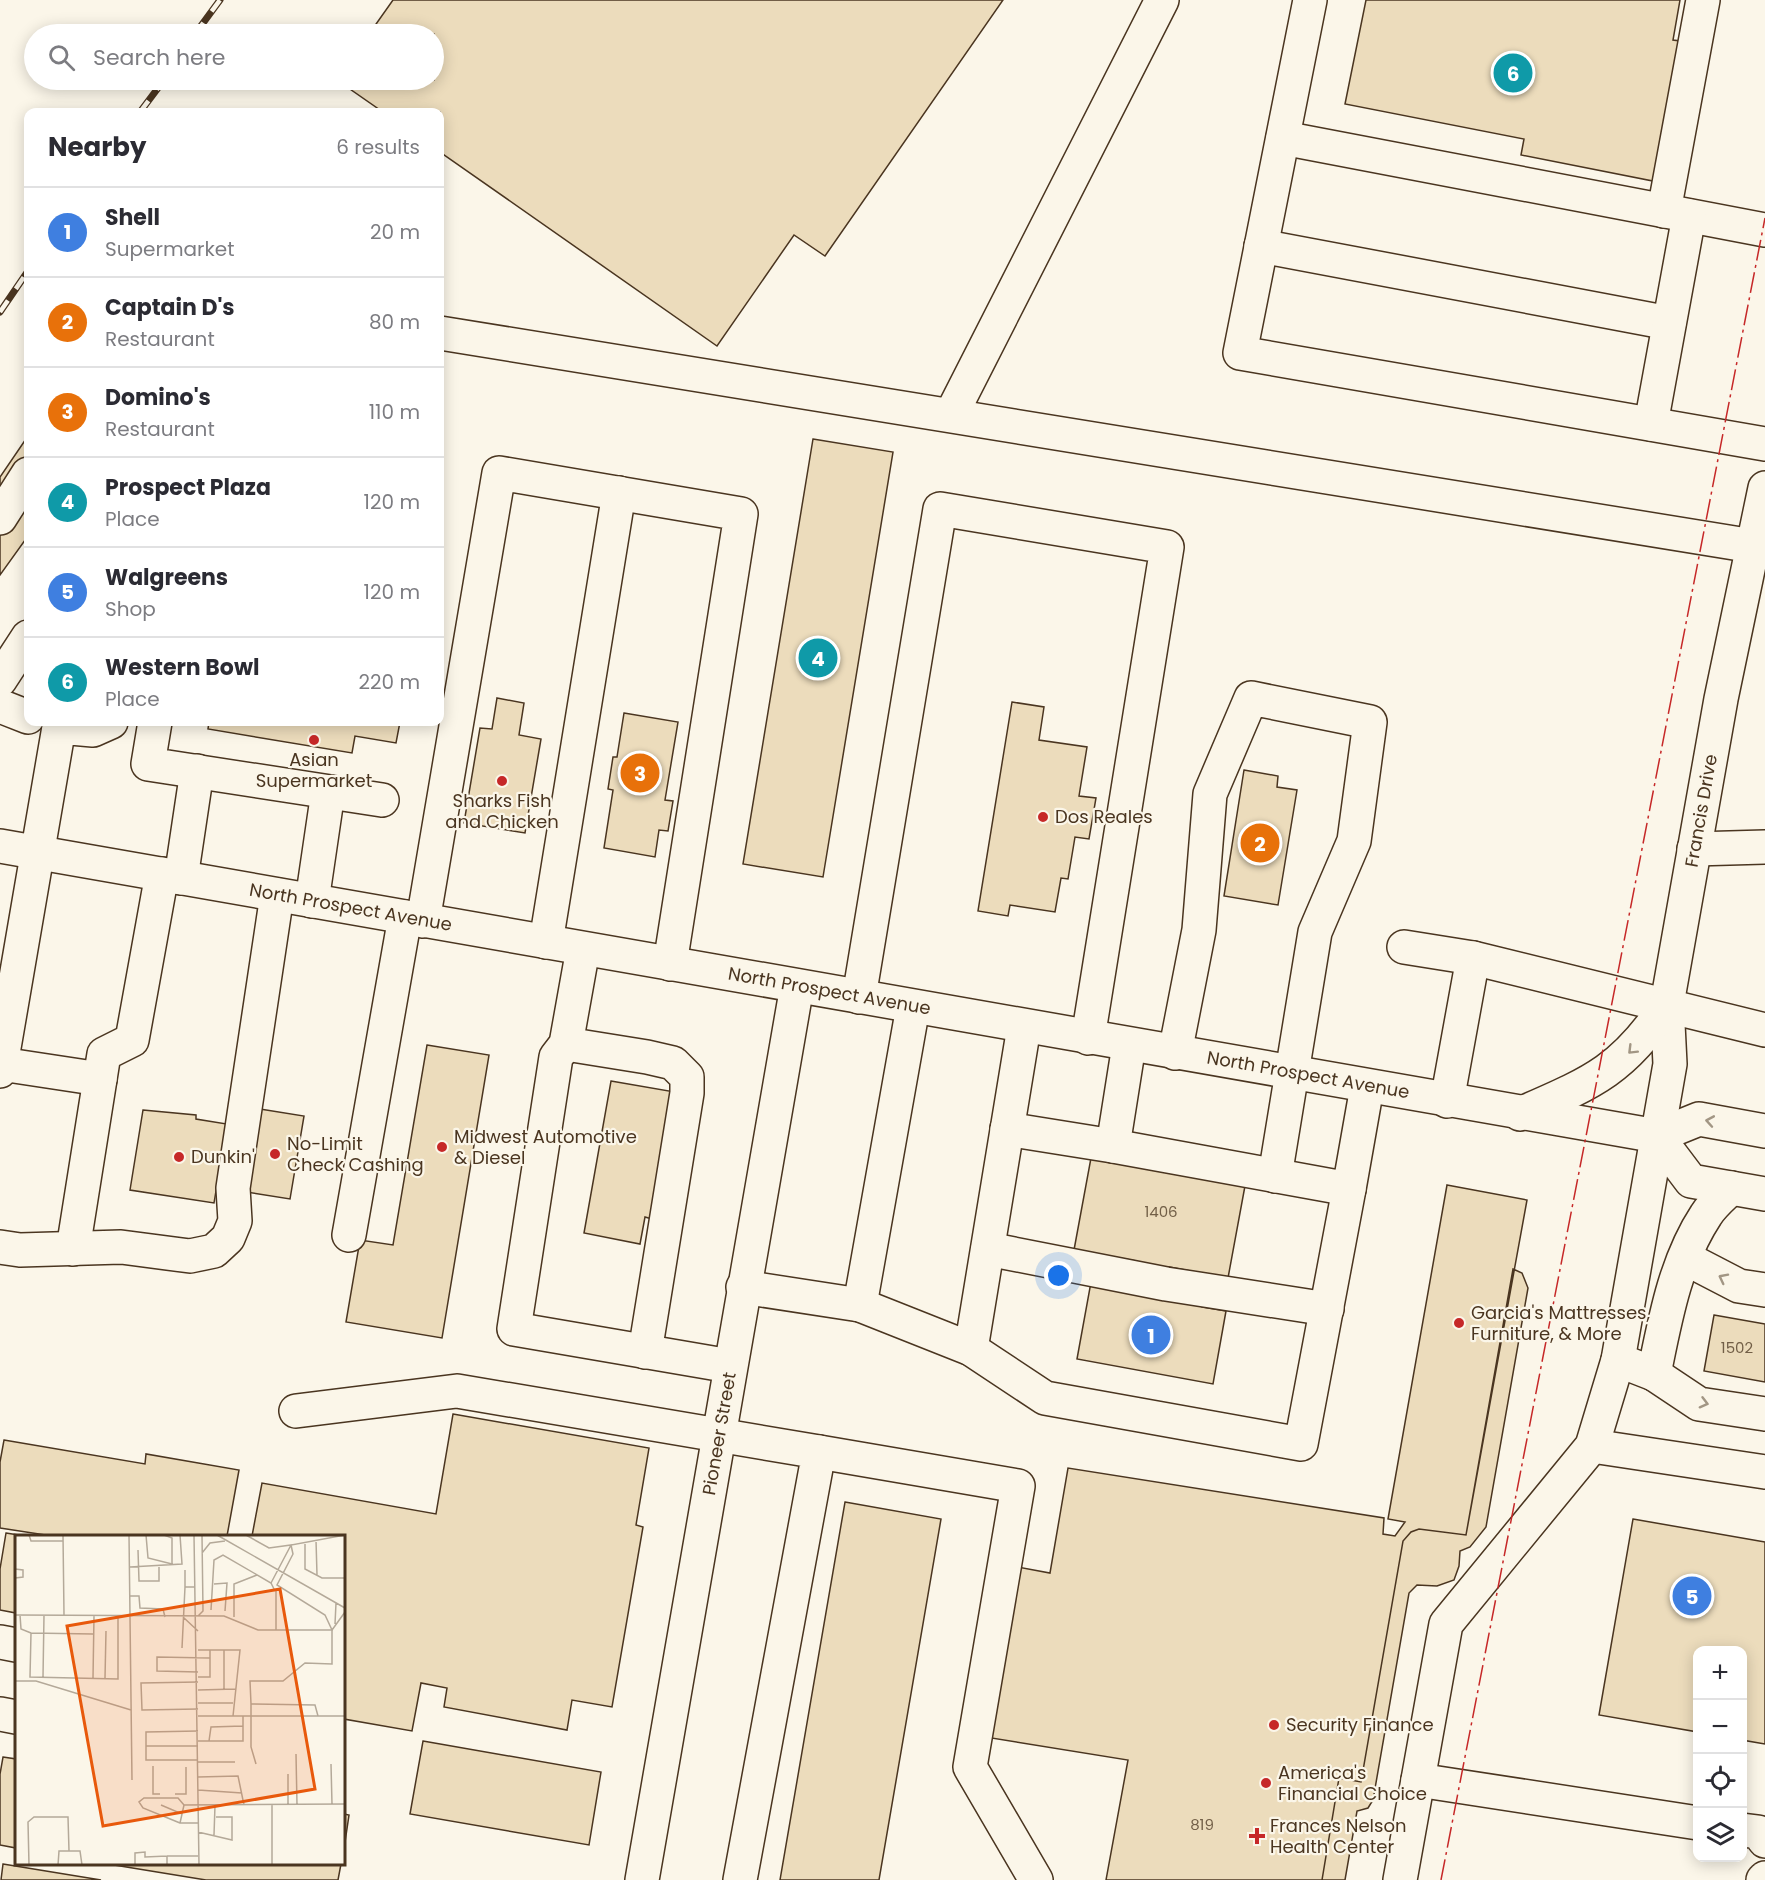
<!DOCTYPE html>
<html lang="en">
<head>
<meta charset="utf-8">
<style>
	:root { --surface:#fff; --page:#f2f2f3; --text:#2b2b33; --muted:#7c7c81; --line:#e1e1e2; --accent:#1a73e8 }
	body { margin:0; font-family:Poppins,sans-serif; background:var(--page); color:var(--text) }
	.controls { position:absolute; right:18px; bottom:18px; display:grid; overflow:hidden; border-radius:12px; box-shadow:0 3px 15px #0003 }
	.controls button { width:54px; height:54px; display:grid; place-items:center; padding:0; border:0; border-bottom:2px solid var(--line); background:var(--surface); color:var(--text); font:30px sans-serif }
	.you { position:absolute; left:1059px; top:1276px; width:21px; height:21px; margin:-15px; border:4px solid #fff; border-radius:50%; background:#1a73e8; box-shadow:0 0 0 9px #1a73e833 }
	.badge { display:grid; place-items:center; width:39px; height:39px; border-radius:50%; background:var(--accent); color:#fff; font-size:20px; font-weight:700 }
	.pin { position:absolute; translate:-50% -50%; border:3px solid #fff; box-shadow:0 2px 6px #0006 }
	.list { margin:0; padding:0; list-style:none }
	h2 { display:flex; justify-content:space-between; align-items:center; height:78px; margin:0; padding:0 24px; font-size:26px }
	h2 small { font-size:20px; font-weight:400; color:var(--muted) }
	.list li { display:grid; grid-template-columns:39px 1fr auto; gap:18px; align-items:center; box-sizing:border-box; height:90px; padding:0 24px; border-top:2px solid var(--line) }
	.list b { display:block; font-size:22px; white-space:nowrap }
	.list p { margin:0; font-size:20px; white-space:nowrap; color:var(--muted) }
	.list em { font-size:20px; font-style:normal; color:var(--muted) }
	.icon { flex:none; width:33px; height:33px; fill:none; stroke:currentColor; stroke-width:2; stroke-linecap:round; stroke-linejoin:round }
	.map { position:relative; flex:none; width:1765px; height:1880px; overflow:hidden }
	.search { position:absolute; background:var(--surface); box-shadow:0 3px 15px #0003; left:24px; top:24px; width:420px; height:66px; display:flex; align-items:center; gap:15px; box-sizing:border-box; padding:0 21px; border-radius:33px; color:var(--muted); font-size:22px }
	.panel { position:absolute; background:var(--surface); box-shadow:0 3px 15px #0003; left:24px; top:108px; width:420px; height:618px; border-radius:12px }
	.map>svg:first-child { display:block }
	.building { fill:#ecdcbc; stroke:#4a3520; stroke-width:1.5 }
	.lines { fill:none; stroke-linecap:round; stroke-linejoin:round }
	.minor-casing { stroke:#4a3520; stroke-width:36 }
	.major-casing { stroke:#4a3520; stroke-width:36 }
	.minor { stroke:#fbf6e9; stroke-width:33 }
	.major { stroke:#fbf6e9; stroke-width:33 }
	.rail-casing { stroke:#4a3520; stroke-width:7 }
	.rail { stroke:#fbf6e9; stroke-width:4.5; stroke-dasharray:14; stroke-linecap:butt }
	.power { stroke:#c62828; stroke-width:1.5; stroke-dasharray:21 4.5 3 4.5; stroke-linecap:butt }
	.oneway { stroke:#a29684 }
	.poi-dot { fill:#c62828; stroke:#fbf6e9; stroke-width:2 }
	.labels { text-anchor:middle; stroke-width:4.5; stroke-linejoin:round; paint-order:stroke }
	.number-label { font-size:15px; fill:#725f47 }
	.poi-label { font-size:18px; fill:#4a3520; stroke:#fbf6e9; text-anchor:start }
	.street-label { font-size:18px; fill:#4a3520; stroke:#fbf6e9 }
	.inset-road { fill:none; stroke:#b4a999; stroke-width:1.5 }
	.view { fill:#e8590c; fill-opacity:0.15; stroke:#e8590c; stroke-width:3 }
	.inset-edge { fill:none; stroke:#4a3520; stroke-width:3 }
</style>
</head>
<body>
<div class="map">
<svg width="1765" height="1880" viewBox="0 0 1765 1880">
	<rect width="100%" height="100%" fill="#fbf6e9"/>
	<!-- building -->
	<path class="building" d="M393,0H1003L825,256L794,235L717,346L440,152V112H383L337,80H434V34H369Z
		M1366,0H1680L1673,40L1680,41L1653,181L1521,155L1524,139L1345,104Z
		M28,436V536L0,575V477Z
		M813,439L893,452L823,877L743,864Z
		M497,698L524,703L519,735L541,739L525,833L464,823L480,728L492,729Z
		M1012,702L1044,707L1039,740L1087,747L1079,796L1096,798L1089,839L1075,837L1068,879L1061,878L1055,912L1010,905L1008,916L978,911Z
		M624,713L678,722L665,800L673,801L668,831L659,830L655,857L604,848L613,790L608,789L613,757H617Z
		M209,722H400L396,743L355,736L352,753L208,729Z
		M1244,770L1278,776L1277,787L1297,790L1278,905L1224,896Z
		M427,1045L489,1055L442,1338L346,1322L360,1240L393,1245Z
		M611,1081L675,1092L652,1219L645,1217L640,1244L584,1233Z
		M260,1109L304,1116L290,1199L246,1192Z
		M143,1110L196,1115V1119L227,1124L214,1203L130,1190Z
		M1093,1147L1247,1175L1228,1278L1169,1267L1164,1295L1132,1289L1137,1261L1074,1250Z
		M1447,1185L1527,1200L1466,1535L1419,1529L1411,1532L1403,1541L1361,1782L1339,1778L1322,1880H1106L1128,1760L985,1737L1018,1567L1050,1573L1068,1468L1384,1518L1383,1534L1395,1536L1405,1522L1388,1519Z
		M1513,1269L1522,1273L1528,1288L1486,1527L1470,1547L1460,1551L1459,1566L1454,1580L1437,1586L1417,1585L1409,1593L1373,1800L1368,1808L1357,1811L1345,1880H1322L1339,1778L1361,1782L1403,1541L1411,1532L1419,1529L1466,1535Z
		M1091,1282L1203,1302L1202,1307L1226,1311L1213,1384L1077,1359Z
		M1714,1315L1765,1324V1382L1704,1371Z
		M453,1414L649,1448L636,1525L643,1527L612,1707L572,1700L567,1730L444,1707L447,1688L421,1683L412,1731L344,1719V1536H252L262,1483L436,1514Z
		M4,1440L145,1464L146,1454L239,1470L227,1536H52L0,1528V1462Z
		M845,1502L941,1519L879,1880H780Z
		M1633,1519L1765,1542V1744L1742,1740V1650H1698V1732L1599,1715Z
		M6,1533L25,1536H16V1613L0,1610V1569Z
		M423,1741L601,1772L589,1845L410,1814Z
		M3,1757L16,1759V1848L0,1845V1774Z
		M344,1814L349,1815L344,1849Z
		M3,1864L101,1880H1Z
		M108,1864H341L338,1880H206Z"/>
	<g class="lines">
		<defs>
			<g id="minor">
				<path d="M1310,0L1240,353L1765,444"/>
				<path d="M1283,138L1765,230"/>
				<path d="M1664,211L1703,0"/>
				<path d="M1261,246L1669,323"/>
				<path d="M440,333L1765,548"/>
				<path d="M951,415L1162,0"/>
				<path d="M1651,424L1689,216"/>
				<path d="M0,518L28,474"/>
				<path d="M0,680L28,637"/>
				<path d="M0,706L28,717"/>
				<path d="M155,722L148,764L382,800"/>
				<path d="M1694,849L1765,847"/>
				<path d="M181,878L197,771"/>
				<path d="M312,901L328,792"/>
				<path d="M423,921L499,473L741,514L670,964"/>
				<path d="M546,942L619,493"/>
				<path d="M1404,947L1473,958L1765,1030"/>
				<path d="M583,949L566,1044L556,1057L514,1329L730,1366"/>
				<path d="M859,997L940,509L1167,547L1088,1038"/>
				<path d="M566,1044L647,1057L673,1063L687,1077V1093L645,1352"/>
				<path d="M1129,1045L1113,1146L1349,1189L1367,1087"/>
				<path d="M1175,1053L1199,930L1210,794L1251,698L1370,722L1354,841L1315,932L1275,1176"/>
				<path d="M1,1064L100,1079"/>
				<path d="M0,1071L59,727L93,730L111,722"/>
				<path d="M1447,1101L1473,958"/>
				<path d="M1007,1129L1113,1146"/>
				<path d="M349,1235L405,917"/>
				<path d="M0,1247L20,1250L121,1247L190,1256L214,1251L228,1238L235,1221L233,1188L277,895"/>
				<path d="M73,1249L104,1054L132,1040L162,874"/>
				<path d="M988,1249L1166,1284L1327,1309"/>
				<path d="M1685,1258L1739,1286L1765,1290"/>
				<path d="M743,1287L860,1305L971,1349L1045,1398L1301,1444L1349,1189"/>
				<path d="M860,1305L913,1007"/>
				<path d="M971,1349L1024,1027"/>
				<path d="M1618,1360L1654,1374C1665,1320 1675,1262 1706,1215C1712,1205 1723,1196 1731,1188"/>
				<path d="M1654,1374L1699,1404L1765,1414"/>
				<path d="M296,1411L457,1391L819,1452L740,1880"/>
				<path d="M1592,1446L1765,1472"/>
				<path d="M819,1452L1018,1486L970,1767L1036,1880"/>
				<path d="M0,1642L16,1645"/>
				<path d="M0,1714L16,1717"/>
				<path d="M1418,1780L1698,1823"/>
				<path d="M1742,1830L1758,1832L1765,1841"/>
				<path id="s1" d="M642,1880L797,986"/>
				<path id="s2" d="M1400,1880L1446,1624L1592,1446L1618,1360L1670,1064L1667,1004L1721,699L1765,488"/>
				<path d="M1763,1880L1765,1878"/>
			</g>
			<g id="major">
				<path id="s3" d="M0,846L1657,1136L1699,1119L1765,1131"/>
				<path d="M1520,1114C1591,1083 1623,1071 1667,1004"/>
				<path d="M1657,1136L1691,1181L1765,1194"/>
			</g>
		</defs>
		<!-- minor casing -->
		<use href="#minor" class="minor-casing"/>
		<!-- major casing -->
		<use href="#major" class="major-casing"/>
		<!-- minor -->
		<use href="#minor" class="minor"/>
		<!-- major -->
		<use href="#major" class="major"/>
		<defs>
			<path id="rail" d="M195,34L220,0
				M140,112L164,80
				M0,312L28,271"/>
		</defs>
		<!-- rail casing -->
		<use href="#rail" class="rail-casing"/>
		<!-- rail -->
		<use href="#rail" class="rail"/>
		<!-- power -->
		<path class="power" d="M1441,1880L1765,218"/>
	</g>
	<!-- one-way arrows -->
	<defs><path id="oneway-chevron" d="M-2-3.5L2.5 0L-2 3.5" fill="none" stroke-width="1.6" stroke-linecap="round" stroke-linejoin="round" transform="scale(1.5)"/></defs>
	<g class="oneway">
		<use href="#oneway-chevron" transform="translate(1632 1050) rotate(135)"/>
		<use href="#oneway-chevron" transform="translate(1710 1121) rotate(-170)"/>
		<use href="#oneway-chevron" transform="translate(1723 1278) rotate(-153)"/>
		<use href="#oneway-chevron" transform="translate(1704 1403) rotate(15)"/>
	</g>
	<!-- markers -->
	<g class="poi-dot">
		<circle cx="314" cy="740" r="6"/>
		<circle cx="502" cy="781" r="6"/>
		<circle cx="1043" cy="817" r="6"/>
		<circle cx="442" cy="1147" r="6"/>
		<circle cx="275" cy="1154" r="6"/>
		<circle cx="179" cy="1157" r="6"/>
		<circle cx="1459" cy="1323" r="6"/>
		<circle cx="1274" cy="1725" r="6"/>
		<circle cx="1266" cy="1783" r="6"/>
		<path d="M1254 1827h6v6h6v6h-6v6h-6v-6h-6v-6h6z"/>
	</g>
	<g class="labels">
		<!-- number labels -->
		<g class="number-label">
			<text x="1161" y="1217">1406</text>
			<text x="1737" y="1353">1502</text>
			<text x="1202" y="1830">819</text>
		</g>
		<!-- poi labels -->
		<g class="poi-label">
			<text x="314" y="766" text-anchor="middle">Asian<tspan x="314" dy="21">Supermarket</tspan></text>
			<text x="502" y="807" text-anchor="middle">Sharks Fish<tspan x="502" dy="21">and Chicken</tspan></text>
			<text x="1055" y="823">Dos Reales</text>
			<text x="454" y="1143">Midwest Automotive<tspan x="454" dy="21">&amp; Diesel</tspan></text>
			<text x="287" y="1150">No-Limit<tspan x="287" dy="21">Check Cashing</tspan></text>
			<text x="191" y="1163">Dunkin'</text>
			<text x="1471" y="1319">Garcia's Mattresses,<tspan x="1471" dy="21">Furniture, &amp; More</tspan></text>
			<text x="1286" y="1731">Security Finance</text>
			<text x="1278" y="1779">America's<tspan x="1278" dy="21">Financial Choice</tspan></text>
			<text x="1270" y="1832">Frances Nelson<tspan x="1270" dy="21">Health Center</tspan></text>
		</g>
		<!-- street labels -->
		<g class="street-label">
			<text dy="6" stroke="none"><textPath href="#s2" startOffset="1137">Francis Drive</textPath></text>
			<text dy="6" stroke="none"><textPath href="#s3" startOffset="356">North Prospect Avenue</textPath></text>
			<text dy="6" stroke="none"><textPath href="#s3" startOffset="842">North Prospect Avenue</textPath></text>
			<text dy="6" stroke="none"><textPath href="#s3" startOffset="1328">North Prospect Avenue</textPath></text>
			<text dy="6" stroke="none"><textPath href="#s1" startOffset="453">Pioneer Street</textPath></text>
		</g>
	</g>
	<!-- overview -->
	<g transform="translate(15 1535)">
		<rect width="330" height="330" fill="#fbf6e9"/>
		<path class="inset-road" d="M14,0L16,6H48M48,0L49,80M114,0L117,245M131,0L133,23L157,29V3L149,0M179,0L184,330M202,0L330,73M231,0L254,13L276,10L256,48M301,5L302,40M290,7V34L307,43H330M123,15L124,46H144V32M187,18L195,8L210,6M115,32L167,29L165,0M0,34L8,35V42L0,43M170,35V52H180M199,49L212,48L210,76M115,61H124L125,73L148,74L150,82M196,75L199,25L208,20L256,48L260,56M0,80L209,81L243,95H317L310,80L262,50L278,19L276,10L330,0M5,80L6,94L16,98M183,81L188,76L187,0M168,82L183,96M219,82V49L242,40M320,89L321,68M261,95V54M78,99L16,98L15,142L103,144V81M167,113L170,52M183,115H195V142H183M195,115H225L218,181M183,137L142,136V122L195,123M28,142L29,80M78,143L79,81M90,143L91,96M0,146H21L116,175M183,147L126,148L127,175L183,174M209,154V115M183,155L221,154M183,168H218M236,169L235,146H268L290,128L317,129V95L330,77M183,181H330M183,196L131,197V225H183M183,206H228V181M194,206L196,192L228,191M131,211H183M281,219L282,270M183,227H220M241,229L236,212V169L300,170L303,181M316,229L317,269M138,231V259H145M273,239V270M183,242L223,241L229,270M183,255L227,258M160,259H171V232M146,270L167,279L169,270M257,270V330M167,279L165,288H183M165,288L128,273L124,267L129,263H163L169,270L330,269M183,297L217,305V282H201M199,300L200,270M152,321H183M14,330L13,287L19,282H53L54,316M43,330L44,316H65L67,330M120,330V318L130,317V322L152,321V330"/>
		<path class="view" d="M265,54L300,254L88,291L52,91Z"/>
		<rect width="330" height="330" class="inset-edge"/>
	</g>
</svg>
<div class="controls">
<button>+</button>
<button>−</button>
<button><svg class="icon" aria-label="locate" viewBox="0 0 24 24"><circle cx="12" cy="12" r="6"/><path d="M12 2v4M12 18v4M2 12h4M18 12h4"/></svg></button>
<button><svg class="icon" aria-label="layers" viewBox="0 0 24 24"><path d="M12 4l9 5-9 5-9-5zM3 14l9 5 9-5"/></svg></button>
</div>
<div class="you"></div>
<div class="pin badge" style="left:1151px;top:1335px;background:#3f7fe0">1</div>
<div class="pin badge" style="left:1260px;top:843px;background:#e8710a">2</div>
<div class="pin badge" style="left:640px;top:773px;background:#e8710a">3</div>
<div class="pin badge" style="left:818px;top:658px;background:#0f9aa8">4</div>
<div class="pin badge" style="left:1692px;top:1596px;background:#3f7fe0">5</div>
<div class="pin badge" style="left:1513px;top:73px;background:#0f9aa8">6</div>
<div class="search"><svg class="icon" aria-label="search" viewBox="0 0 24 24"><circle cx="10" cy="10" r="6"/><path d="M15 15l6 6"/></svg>Search here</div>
<section class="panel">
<h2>Nearby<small>6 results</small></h2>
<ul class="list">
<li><span class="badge" style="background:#3f7fe0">1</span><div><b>Shell</b><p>Supermarket</p></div><em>20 m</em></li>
<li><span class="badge" style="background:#e8710a">2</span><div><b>Captain D's</b><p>Restaurant</p></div><em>80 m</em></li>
<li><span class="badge" style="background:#e8710a">3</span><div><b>Domino's</b><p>Restaurant</p></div><em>110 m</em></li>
<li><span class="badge" style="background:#0f9aa8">4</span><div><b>Prospect Plaza</b><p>Place</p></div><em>120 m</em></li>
<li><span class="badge" style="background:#3f7fe0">5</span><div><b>Walgreens</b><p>Shop</p></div><em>120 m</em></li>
<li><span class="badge" style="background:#0f9aa8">6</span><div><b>Western Bowl</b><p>Place</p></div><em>220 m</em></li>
</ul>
</section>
</div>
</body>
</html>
